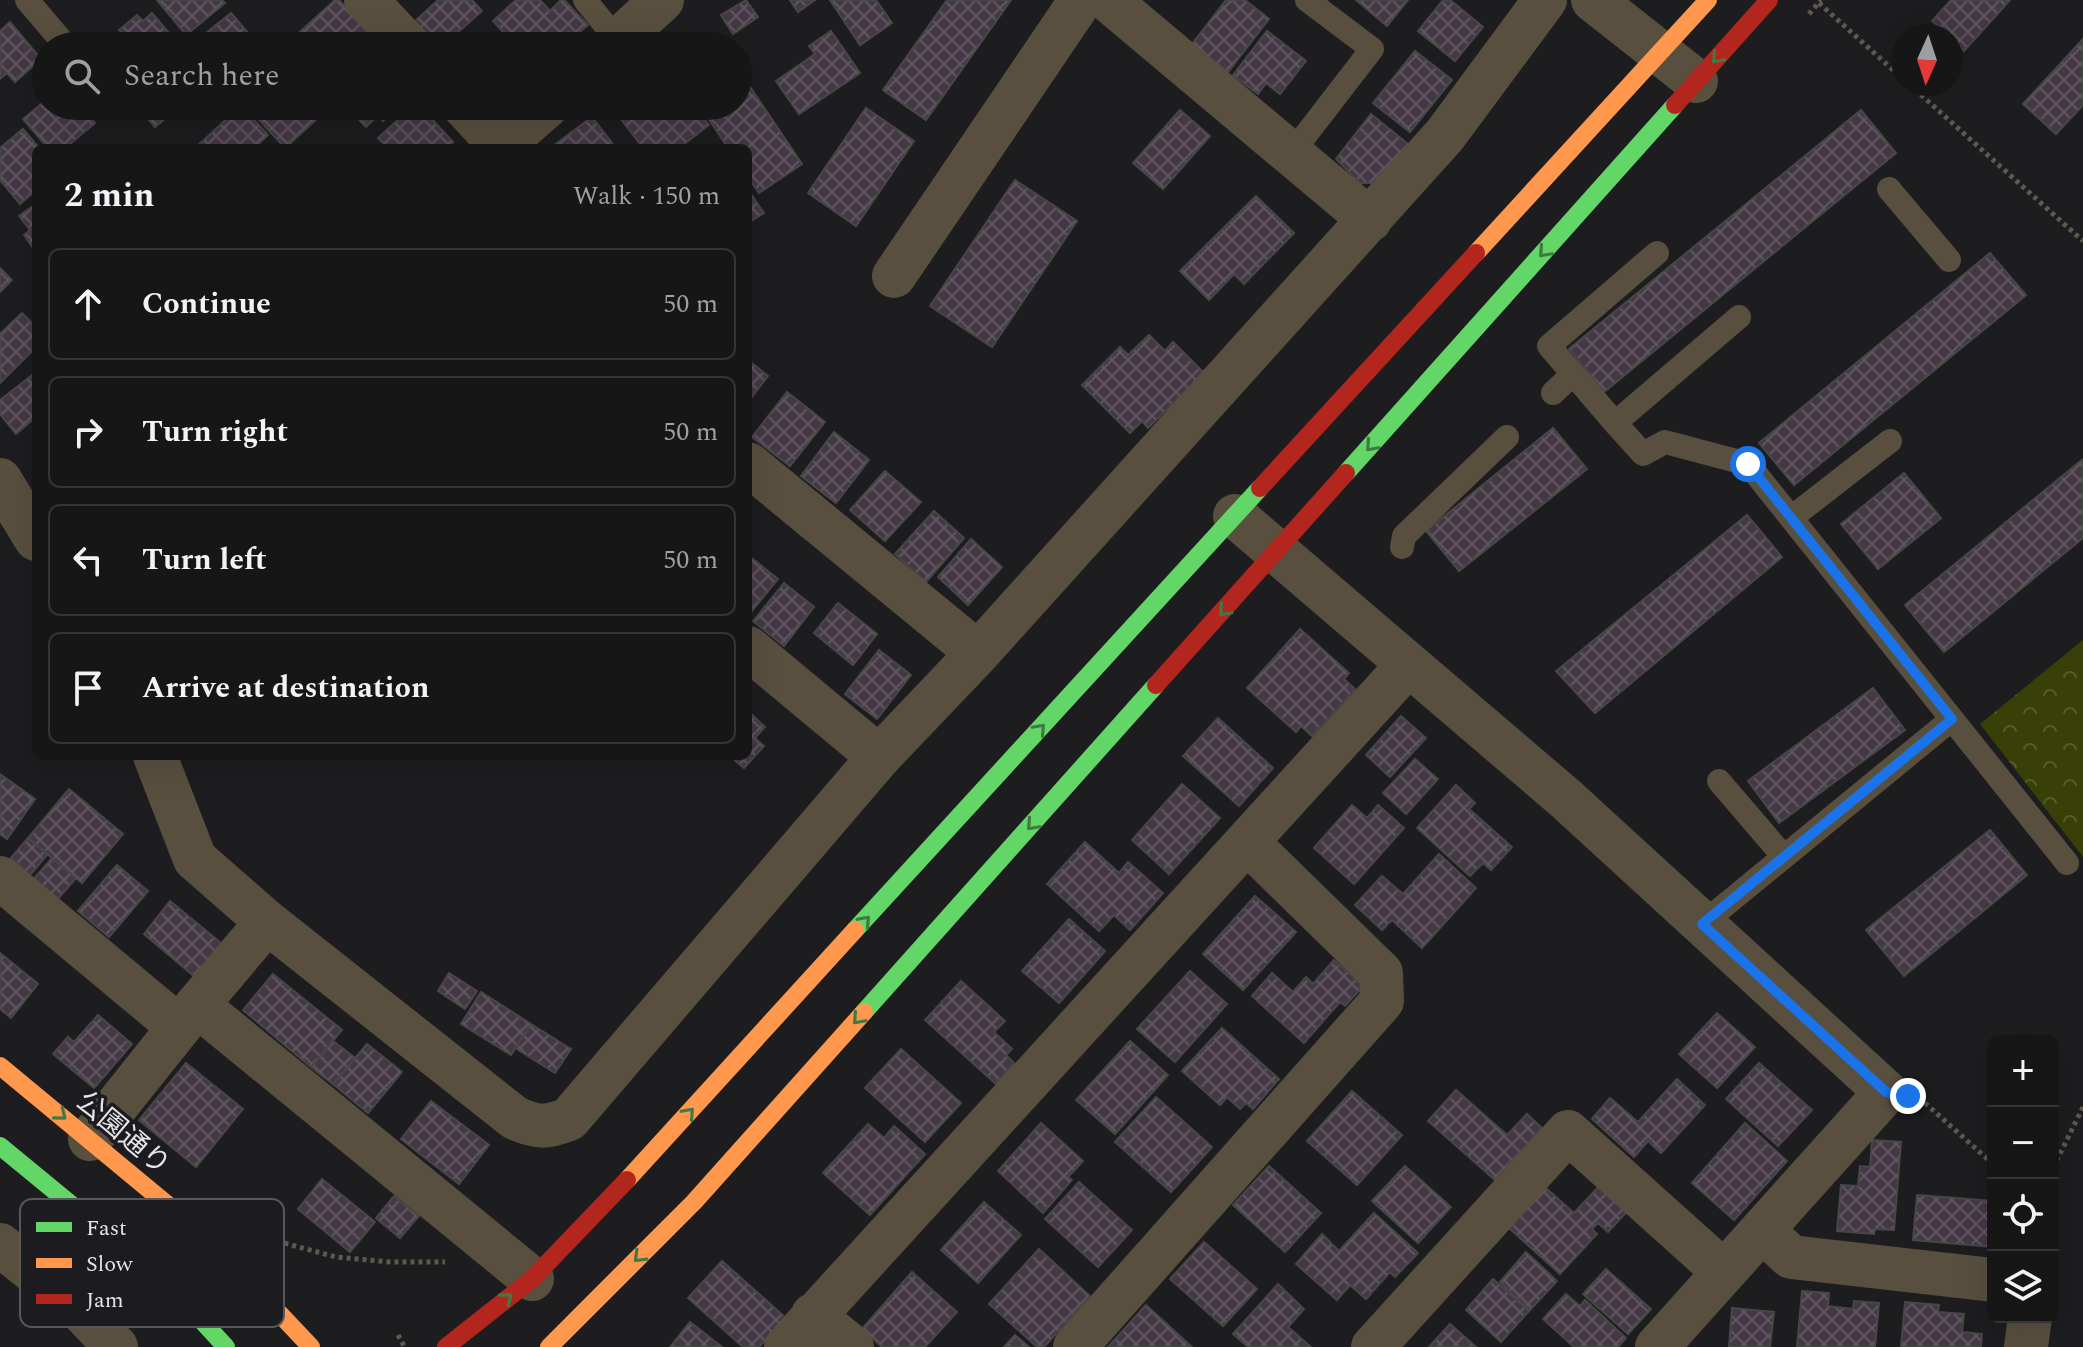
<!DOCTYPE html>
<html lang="en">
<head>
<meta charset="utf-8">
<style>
	:root { --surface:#161617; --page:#1f1f20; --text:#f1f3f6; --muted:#9e9fa1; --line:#353536 }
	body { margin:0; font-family:Spectral,"Noto Sans JP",serif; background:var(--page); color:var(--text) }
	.controls { position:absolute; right:24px; bottom:24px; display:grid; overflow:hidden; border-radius:12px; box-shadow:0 8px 32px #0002 }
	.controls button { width:72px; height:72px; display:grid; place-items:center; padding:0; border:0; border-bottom:2px solid var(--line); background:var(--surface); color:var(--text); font:40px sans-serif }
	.compass { position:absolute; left:1891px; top:24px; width:72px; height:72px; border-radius:50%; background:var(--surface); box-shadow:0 8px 32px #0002; rotate:183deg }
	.stop { position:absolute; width:24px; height:24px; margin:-18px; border:6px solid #1a73e8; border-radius:50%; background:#fff }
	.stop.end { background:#1a73e8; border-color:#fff; box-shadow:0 2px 8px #0008 }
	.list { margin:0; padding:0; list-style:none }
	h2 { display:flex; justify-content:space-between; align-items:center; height:104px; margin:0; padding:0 32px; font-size:34px }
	h2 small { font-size:26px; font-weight:400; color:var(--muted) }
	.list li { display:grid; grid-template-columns:52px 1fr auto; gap:24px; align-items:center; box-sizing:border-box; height:112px; margin:0 16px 16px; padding:0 16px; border:2px solid var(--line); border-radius:12px }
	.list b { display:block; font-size:30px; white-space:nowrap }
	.list em { font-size:26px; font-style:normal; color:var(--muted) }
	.icon { flex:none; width:44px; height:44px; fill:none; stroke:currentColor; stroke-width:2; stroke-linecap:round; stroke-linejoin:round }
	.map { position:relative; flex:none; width:2083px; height:1347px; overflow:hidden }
	.search { position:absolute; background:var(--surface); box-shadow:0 8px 32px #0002; left:32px; top:32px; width:720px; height:88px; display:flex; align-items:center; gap:20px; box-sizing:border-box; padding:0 28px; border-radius:44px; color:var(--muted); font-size:30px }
	.panel { position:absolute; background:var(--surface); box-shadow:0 8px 32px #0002; left:32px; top:144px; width:720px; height:616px; border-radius:12px }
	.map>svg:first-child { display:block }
	.park { fill:url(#park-crowns) }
	.building { fill:url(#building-cross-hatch); stroke:#484748; stroke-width:2 }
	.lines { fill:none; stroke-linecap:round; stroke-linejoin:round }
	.path { stroke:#5e584f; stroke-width:5; stroke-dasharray:4 4; stroke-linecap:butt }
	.lane { stroke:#584f3f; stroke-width:24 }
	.street { stroke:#584f3f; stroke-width:44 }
	.fast { stroke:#63d668; stroke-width:18 }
	.slow { stroke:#ff974d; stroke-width:18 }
	.jam { stroke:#b3261e; stroke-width:18 }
	.oneway { stroke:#407944 }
	.route { stroke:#1a73e8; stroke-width:10 }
	.labels { text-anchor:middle; stroke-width:7; stroke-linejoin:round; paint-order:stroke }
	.street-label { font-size:28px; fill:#e5e5e8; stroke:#1c1c20 }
	.key { fill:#1c1c20; stroke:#58585c; stroke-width:2 }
	.key-label { font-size:22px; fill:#e5e5e8 }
</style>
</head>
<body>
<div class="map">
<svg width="2083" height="1347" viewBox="0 0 2083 1347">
	<defs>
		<pattern id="park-crowns" width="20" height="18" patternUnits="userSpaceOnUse" patternTransform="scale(2)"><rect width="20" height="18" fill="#383f07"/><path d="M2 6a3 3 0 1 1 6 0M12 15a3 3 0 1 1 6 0" fill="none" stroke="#555b2b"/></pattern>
		<pattern id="building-cross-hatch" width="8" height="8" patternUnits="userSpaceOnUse" patternTransform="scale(2)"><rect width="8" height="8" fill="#443845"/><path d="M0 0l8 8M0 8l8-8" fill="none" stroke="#5f5560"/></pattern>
	</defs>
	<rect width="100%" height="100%" fill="#1d1d1f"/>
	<!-- park -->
	<path class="park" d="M2083,640V857L1980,724Z"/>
	<!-- building -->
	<path class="building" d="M157,0H222L225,3L186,35Z
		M335,0H339L368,32L353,46H301L293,38Z
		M438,0H472L482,11L455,35L451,31L434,46L413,23Z
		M516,0H540L550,11L561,0H564L588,25L574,37L569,31L552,46H516L493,21Z
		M746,0L758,17L733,34L721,15Z
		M790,0H815L798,12Z
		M830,0H876L892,23L860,45Z
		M947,0H1011L926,120L883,90Z
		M1226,0H1245L1269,19L1228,72L1192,44Z
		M1356,0H1408L1387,26Z
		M1443,0H1450L1483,27L1455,61L1418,31Z
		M1951,0H2010L1964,51L1951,36L1932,21Z
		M152,13L176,41L169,46H114L125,36L119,30L137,15L143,21Z
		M231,13L250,35L239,46H190Z
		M10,22L41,59L15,82L7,73L0,79V31Z
		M831,31L860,73L799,114L776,81L815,54L809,46Z
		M1267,31L1306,61L1280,94L1266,83L1258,94L1233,75Z
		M715,35L722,46H698Z
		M2083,39V105L2056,134L2023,104Z
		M1415,51L1452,80L1410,132L1373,103Z
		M738,69L802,164L759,193L748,177V148H728L700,106H738Z
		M46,100V106H68L73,111L81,106L95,123L65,148H48L23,119Z
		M137,106H180L155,127Z
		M241,106L268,135L254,148H195Z
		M251,106H331L285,148L249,109Z
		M346,106H399L383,121L378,115L366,127Z
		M413,106H420L453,142L447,148H388L378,138Z
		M611,106H694L709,125L679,148H643Z
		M866,108L914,141L856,226L808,193Z
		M1180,110L1210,136L1163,189L1133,163Z
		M1861,110L1896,153L1604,392L1569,349Z
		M1371,114L1409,145L1379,183H1360L1336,159Z
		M592,117L616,148H554L553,146Z
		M23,129L39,148H36V190L20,204L0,180V148Z
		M1015,180L1077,221L992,347L930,306Z
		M748,190L764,213L748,223Z
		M1256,196L1294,233L1244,284L1234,274L1209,300L1180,271Z
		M36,204V252L24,235L30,230L19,216Z
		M1990,253L2026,295L1794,485L1759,443Z
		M0,268L12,280L0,292Z
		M22,313L36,327V347L0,383V334Z
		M1149,335L1165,351L1173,342L1204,373L1148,428L1142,421L1130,433L1082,385L1120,347L1128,355Z
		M748,360L768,376L748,402Z
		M36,372V417L16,434L0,414V400Z
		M787,392L825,422L790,466L752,437Z
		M1553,428L1587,469L1459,571L1426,531Z
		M834,432L869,460L836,503L801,476Z
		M2083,459V538L1944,652L1905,605Z
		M885,471L921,502L885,541L850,510Z
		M1904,473L1941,518L1878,569L1841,524Z
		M934,511L964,538L926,582L895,554Z
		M1747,515L1782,557L1595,713L1556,671Z
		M971,539L1002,567L968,605L938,577Z
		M748,555L778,579L748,616Z
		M784,583L814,607L784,646L753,621Z
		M838,603L877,634L853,665L814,633Z
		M1300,629L1349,673L1344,679L1355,689L1312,736L1301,726L1296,732L1247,688Z
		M879,650L911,675L877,719L845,694Z
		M1873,688L1905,730L1779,823L1748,781Z
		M748,711L765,727L755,738L764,746L744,768L730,756H748Z
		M1401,716L1426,738L1390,777L1366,755Z
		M1218,718L1273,768L1239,806L1183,756Z
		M1415,759L1438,779L1406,814L1383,793Z
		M0,774L35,799L7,839L0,834Z
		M1182,784L1220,818L1169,874L1132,840Z
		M1456,785L1475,803L1469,809L1512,847L1491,870L1483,863L1470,876L1417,828Z
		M69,789L123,834L82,883L28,838Z
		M1352,805L1367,818L1378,805L1404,828L1354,884L1314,848Z
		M1990,830L2027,875L1904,976L1866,930Z
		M28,838L48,854L30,875L11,858Z
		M1085,842L1119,873L1128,862L1163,893L1130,930L1114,915L1099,931L1047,884Z
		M1439,854L1476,888L1422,948L1392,920L1382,930L1355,905L1382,876L1403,894Z
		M52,858L76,878L56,901L32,881Z
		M117,865L148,891L109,937L78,911Z
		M1255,896L1296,932L1243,990L1203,954Z
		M170,901L222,944L195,977L144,934Z
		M1069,919L1105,951L1059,1003L1022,971Z
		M0,953L38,984L11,1018L0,1009Z
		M1334,960L1363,986L1345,1006L1340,1002L1304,1043L1252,996L1272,973L1293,992L1306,977L1313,984Z
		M1190,971L1227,1004L1175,1062L1137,1029Z
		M449,973L477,991L465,1009L438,991Z
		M273,974L342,1030L311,1067L243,1010Z
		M961,981L1005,1021L994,1032L1012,1049L1006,1055L1014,1063L996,1084L925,1020Z
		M481,992L531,1024L511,1055L461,1024Z
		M1717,1013L1755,1047L1717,1088L1679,1054Z
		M98,1015L132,1044L94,1088L53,1054L68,1037L74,1042Z
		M531,1024L571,1049L555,1073L515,1048Z
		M1222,1028L1279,1079L1253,1109L1246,1103L1240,1109L1227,1097L1220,1105L1182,1071Z
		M333,1041L355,1058L333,1084L311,1067Z
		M1130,1041L1168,1075L1115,1134L1076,1100Z
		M367,1044L402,1072L368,1113L333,1084Z
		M901,1049L961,1103L925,1142L865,1088Z
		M186,1063L243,1109L196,1167L139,1120Z
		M1759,1063L1812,1110L1778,1146L1726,1099Z
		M1677,1079L1705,1105L1661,1153L1648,1141L1634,1157L1592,1119L1610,1098L1638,1122Z
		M1456,1090L1507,1135L1527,1114L1542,1128L1495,1180L1428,1121Z
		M1352,1091L1402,1135L1357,1185L1307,1141Z
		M1156,1097L1212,1147L1171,1192L1115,1142Z
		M431,1101L489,1145L459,1184L401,1139Z
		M1041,1123L1083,1161L1068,1177L1072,1180L1043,1213L998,1171Z
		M1745,1123L1787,1161L1734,1220L1692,1183Z
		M868,1124L884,1138L894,1126L925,1154L870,1215L823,1173Z
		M1872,1140L1901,1142L1894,1230L1875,1229L1874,1234L1837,1231L1841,1185L1858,1186L1860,1166L1870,1167Z
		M1269,1166L1321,1213L1285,1252L1233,1205Z
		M1405,1166L1451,1207L1418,1243L1372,1201Z
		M322,1179L375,1222L350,1252L298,1209Z
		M1537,1180L1574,1213L1604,1181L1632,1206L1608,1232L1598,1223L1592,1229L1597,1234L1560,1274L1500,1220Z
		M1079,1182L1132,1230L1098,1267L1045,1219Z
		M1917,1195L1993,1201V1247L1913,1240Z
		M394,1196L419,1216L400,1238L376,1218Z
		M984,1202L1021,1235L978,1283L941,1250Z
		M1374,1213L1418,1253L1395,1277L1390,1272L1366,1299L1350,1285L1337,1300L1296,1264L1322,1234L1339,1251Z
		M1204,1242L1257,1289L1223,1326L1170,1279Z
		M1039,1249L1090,1296L1044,1347H1037L989,1304Z
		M1526,1252L1557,1281L1530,1310L1500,1282Z
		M722,1261L786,1318L759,1347H743L688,1298Z
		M1606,1269L1651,1309L1628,1334L1583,1294Z
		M912,1272L957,1312L925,1347H882L862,1329Z
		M1493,1279L1529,1311L1501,1342L1466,1310Z
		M1278,1284L1304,1309L1288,1327L1311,1347H1248L1233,1334Z
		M1802,1291L1829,1293L1828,1306L1853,1309L1854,1301L1879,1303L1875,1347H1797Z
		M1566,1294L1580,1306L1585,1300L1626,1338L1618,1347H1574L1543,1319Z
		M1905,1302L1939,1305L1938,1312L1964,1314L1962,1332L1982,1334L1981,1347H1901Z
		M1146,1305L1192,1347H1108Z
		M1732,1308L1774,1312L1770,1347H1729Z
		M690,1322L722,1347H670Z
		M1450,1324L1476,1347H1429Z
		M1015,1335L1029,1347H1004Z"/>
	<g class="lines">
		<!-- path -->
		<path class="path" d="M1819,3L1903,79
			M1809,14L1821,0
			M1909,84L2083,241
			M1925,1103L1993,1164
			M2053,1168L2083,1107
			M269,1239L336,1257L390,1262H445
			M398,1335L404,1346"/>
		<!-- lane -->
		<path class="lane" d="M27,0L66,46
			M585,0L618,41
			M1291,154L1372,49L1307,0
			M1889,189L1949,260
			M1739,317L1615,423L1643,454L1665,442L1748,464L2067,863
			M1553,393L1573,374
			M1615,423L1549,346L1657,253
			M1791,518L1890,441
			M1402,547L1404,536L1507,437
			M1719,781L1784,857
			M1702,924L1952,719"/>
		<!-- street -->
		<path class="street" d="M366,0L409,46
			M1108,0L1370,220
			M1593,0L1696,81
			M612,46L662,0
			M464,106L501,146
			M499,148L547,106
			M894,276L1081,0
			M748,464L978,653
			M0,480L36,539
			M1235,516L1565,798L1886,1092L1657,1347
			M748,648L879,757
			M155,756L195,859L267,922L515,1118C538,1128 546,1128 569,1119L879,757L978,653L1445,135L1545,0
			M0,878L179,1027
			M197,1005L532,1279
			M90,1139L197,1005L267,922
			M1762,1230L1791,1257L1993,1280
			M0,1245L76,1305L116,1347
			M813,1315L852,1347
			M786,1347L1408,665
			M1075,1347L1382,1001L1381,973L1248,843
			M1373,1347L1568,1132L1724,1272
			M2026,1347L2030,1317"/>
		<!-- fast -->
		<path class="fast" d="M1346,473L1675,105
			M855,930L1260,488
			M864,1012L1156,685
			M0,1146L169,1285L226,1347"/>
		<!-- slow -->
		<path class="slow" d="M1476,253L1708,0
			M0,1066L210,1240L311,1347
			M627,1180L855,930
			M549,1347L694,1202L864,1012"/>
		<!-- jam -->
		<path class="jam" d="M1675,105L1769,0
			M1260,488L1476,253
			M1156,685L1346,473
			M446,1347L532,1279L627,1180"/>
	</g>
	<!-- one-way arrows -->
	<defs><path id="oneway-chevron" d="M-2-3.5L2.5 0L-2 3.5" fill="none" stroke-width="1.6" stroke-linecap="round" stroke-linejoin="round" transform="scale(2)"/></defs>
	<g class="oneway">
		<use href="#oneway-chevron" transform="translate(1717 58) rotate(132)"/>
		<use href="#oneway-chevron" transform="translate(1544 252) rotate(132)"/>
		<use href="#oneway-chevron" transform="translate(1371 446) rotate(132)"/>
		<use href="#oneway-chevron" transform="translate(1224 611) rotate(132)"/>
		<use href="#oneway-chevron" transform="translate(1040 729) rotate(-48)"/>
		<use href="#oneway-chevron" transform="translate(1032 825) rotate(132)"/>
		<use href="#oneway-chevron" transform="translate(865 921) rotate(-48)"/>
		<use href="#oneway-chevron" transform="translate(858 1019) rotate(132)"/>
		<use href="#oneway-chevron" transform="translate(689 1113) rotate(-48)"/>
		<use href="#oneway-chevron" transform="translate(61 1115) rotate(39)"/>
		<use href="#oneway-chevron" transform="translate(639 1257) rotate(135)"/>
		<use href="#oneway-chevron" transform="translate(507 1298) rotate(-39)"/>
	</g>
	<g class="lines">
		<!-- route -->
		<path class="route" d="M1748,464L1952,719L1702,924L1886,1092L1908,1096"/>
	</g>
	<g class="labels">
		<!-- street labels -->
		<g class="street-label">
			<text transform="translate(124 1132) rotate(40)" y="10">公園通り</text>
		</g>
	</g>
	<!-- legend -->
	<rect x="20" y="1199" width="264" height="128" rx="12" class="key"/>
	<rect x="36" y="1222" width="36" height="10" fill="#63d668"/>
	<rect x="36" y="1258" width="36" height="10" fill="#ff974d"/>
	<rect x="36" y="1294" width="36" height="10" fill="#b3261e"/>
	<g class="key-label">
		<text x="86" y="1235">Fast</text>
		<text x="86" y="1271">Slow</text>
		<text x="86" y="1307">Jam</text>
	</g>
</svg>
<div class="controls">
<button>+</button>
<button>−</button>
<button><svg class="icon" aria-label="locate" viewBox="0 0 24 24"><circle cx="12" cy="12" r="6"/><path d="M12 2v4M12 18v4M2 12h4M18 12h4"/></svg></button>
<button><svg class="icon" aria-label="layers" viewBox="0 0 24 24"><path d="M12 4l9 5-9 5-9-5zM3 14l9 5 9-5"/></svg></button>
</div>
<svg class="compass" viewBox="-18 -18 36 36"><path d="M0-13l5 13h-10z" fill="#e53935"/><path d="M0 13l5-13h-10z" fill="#9e9fa1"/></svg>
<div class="stop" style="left:1748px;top:464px"></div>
<div class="stop end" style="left:1908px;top:1096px"></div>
<div class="search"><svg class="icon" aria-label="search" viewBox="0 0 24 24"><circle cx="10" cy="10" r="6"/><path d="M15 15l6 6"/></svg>Search here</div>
<section class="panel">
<h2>2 min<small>Walk · 150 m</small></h2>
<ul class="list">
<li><svg class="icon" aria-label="ahead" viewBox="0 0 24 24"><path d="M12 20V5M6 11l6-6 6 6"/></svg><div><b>Continue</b></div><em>50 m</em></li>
<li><svg class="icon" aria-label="right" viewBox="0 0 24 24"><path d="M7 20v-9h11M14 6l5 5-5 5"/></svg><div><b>Turn right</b></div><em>50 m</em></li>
<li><svg class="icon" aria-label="left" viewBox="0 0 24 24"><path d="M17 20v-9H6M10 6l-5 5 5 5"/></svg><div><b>Turn left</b></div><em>50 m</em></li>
<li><svg class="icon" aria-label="arrive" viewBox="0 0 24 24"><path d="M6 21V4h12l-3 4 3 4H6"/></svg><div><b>Arrive at destination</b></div></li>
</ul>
</section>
</div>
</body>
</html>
